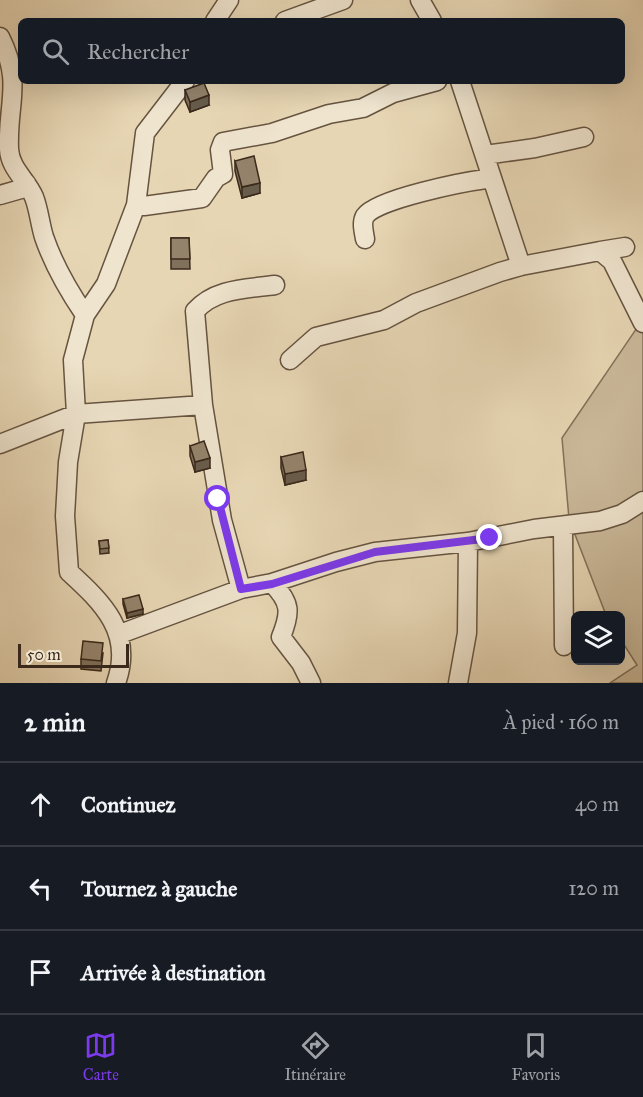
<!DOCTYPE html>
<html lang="fr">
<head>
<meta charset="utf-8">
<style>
	:root { --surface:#171b24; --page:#20242c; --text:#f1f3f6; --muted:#9ea1a6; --line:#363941; --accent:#7c3aed }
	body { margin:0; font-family:"IM FELL Great Primer",serif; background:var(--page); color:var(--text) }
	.controls { position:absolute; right:18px; bottom:18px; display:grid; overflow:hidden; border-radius:9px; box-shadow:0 6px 24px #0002 }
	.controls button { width:54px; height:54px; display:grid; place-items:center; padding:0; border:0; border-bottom:2px solid var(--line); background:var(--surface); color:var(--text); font:30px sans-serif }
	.scale { position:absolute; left:18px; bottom:15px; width:111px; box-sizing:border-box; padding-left:6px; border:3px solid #3b291b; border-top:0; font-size:16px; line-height:21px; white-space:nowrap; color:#3b291b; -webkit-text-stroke:4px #efe4ce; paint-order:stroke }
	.stop { position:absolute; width:18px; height:18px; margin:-14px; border:4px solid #7c3aed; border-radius:50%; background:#fff }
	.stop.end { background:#7c3aed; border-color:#fff; box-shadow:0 2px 6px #0008 }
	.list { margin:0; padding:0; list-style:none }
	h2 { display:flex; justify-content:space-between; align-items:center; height:78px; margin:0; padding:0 24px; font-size:26px }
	h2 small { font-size:20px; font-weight:400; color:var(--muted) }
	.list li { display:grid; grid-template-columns:39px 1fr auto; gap:18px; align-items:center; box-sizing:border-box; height:84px; padding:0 24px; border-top:2px solid var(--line) }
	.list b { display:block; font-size:22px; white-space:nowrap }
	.list em { font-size:20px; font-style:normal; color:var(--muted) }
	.icon { flex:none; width:33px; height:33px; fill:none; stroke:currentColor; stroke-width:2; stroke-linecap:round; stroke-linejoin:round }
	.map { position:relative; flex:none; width:643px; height:683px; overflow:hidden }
	.search { position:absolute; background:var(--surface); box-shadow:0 6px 24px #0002; left:18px; right:18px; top:18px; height:66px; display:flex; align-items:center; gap:15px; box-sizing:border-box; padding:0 21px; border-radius:9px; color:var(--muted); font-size:22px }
	.sheet { height:330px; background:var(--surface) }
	nav { display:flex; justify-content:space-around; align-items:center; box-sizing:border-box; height:84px; border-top:2px solid var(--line); background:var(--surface); font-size:16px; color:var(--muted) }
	nav a { display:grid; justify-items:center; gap:3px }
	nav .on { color:var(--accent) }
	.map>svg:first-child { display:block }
	.green { fill:#cab99a; stroke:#82715a; stroke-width:1.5 }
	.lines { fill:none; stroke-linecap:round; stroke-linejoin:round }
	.street-casing { stroke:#665441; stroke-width:21 }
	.street { stroke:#efe4ce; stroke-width:18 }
	.wall { fill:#7f715c; stroke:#3b291b; stroke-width:1.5 }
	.shaded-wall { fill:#685c4b; stroke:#3b291b; stroke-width:1.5 }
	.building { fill:#94836b; stroke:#3b291b; stroke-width:1.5 }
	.route { stroke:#7c3aed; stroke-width:8 }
</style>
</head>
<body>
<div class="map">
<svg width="643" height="683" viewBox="0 0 643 683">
	<rect width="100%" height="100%" fill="#e7d6b4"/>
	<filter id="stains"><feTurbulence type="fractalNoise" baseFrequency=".00333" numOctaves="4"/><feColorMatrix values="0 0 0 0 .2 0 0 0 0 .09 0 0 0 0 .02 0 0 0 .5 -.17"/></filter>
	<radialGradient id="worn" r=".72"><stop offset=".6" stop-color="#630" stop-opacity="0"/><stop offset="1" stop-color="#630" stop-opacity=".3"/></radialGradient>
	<!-- green -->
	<path class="green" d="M643,319V683H610L637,665L621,640L620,616L606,615L569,519L562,438Z"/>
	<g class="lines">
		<defs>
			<path id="street" d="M420,0L432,21
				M215,21L229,0
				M285,21L343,0
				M0,37C23,83 7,103 9,149C10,169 27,180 34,197C39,210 40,224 44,237C54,266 68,290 85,315
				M460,81L521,266
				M485,155L535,148L584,137
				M0,195L21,189L26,183
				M136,205L144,206L202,198L216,178L223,174L220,150L223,142L272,133L329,114L363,108L393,93L437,81
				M365,239C364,232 361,223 365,216C377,199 463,182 486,179L489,172
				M600,251L625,247
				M290,360L316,337L384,320L416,303L500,272L521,266L600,251L612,261L643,323
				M0,444L76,414L203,405
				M563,527L564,646
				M272,583C291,603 291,612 281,637L301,663L311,683
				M241,589L222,520L203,405L195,311C215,288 247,289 275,285
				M120,634L241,589L272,583L336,562L375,552L468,542L534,529L600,521L622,514L643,501
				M116,683C134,633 103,603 69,572L65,516L68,462L76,414L73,360L85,315L106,284L136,205L145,133L185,81
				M458,683L467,633L468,542"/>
		</defs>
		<!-- street casing -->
		<use href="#street" class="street-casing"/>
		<!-- street -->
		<use href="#street" class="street"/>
	</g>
	<!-- wall -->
	<path class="wall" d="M185,90L209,105L190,112L185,100Z
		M235,161L260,193L242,198L235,171Z
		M171,238H189L190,269H171Z
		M190,446L210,468L195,472L190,456Z
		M281,457L306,480L285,485L281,468Z
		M108,540L109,553L100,554L99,541Z
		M123,599L143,614L127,618L123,604Z
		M103,653L101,671L81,669V659Z"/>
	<!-- shaded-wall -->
	<path class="shaded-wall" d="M209,95V105L190,112V102Z
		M260,183V193L242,198V187Z
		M210,458V468L195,472V462Z
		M306,470V480L285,485V474Z
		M143,609V614L127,618V613Z"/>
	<!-- building -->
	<path class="building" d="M204,83L209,95L190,102L185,90Z
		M254,156L260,183L242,187L235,161Z
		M171,238H189L190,259H171Z
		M204,441L210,458L195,462L190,446Z
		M303,452L306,470L285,474L281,457Z
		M108,540L109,548L100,549L99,541Z
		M139,595L143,609L127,613L123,599Z
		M83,641L103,643L101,661L81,659Z"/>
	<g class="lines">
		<!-- route -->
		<path class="route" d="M218,499L241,589L272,584L375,552L490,538"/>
	</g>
	<rect width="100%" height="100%" filter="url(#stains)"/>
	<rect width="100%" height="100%" fill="url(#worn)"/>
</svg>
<div class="controls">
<button><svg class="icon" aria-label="layers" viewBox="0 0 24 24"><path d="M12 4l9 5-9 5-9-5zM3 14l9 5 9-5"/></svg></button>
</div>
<div class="scale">50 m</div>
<div class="stop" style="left:218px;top:499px"></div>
<div class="stop end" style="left:490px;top:538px"></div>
<div class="search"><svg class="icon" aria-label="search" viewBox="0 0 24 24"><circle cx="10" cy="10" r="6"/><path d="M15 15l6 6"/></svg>Rechercher</div>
</div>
<section class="sheet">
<h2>2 min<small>À pied · 160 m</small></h2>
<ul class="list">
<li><svg class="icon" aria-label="ahead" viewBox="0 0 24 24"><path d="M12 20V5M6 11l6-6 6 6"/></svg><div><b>Continuez</b></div><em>40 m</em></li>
<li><svg class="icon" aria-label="left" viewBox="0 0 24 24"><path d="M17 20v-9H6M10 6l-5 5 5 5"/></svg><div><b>Tournez à gauche</b></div><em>120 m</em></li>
<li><svg class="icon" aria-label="arrive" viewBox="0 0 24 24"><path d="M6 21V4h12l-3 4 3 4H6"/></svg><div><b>Arrivée à destination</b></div></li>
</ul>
</section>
<nav>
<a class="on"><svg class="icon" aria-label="map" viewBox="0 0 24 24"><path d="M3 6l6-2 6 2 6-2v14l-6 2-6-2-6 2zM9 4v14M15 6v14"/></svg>Carte</a>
<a><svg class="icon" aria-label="directions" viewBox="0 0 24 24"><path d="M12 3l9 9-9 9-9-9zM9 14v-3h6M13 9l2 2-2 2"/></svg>Itinéraire</a>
<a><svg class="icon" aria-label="saved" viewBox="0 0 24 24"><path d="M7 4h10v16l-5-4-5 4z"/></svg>Favoris</a>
</nav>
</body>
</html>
